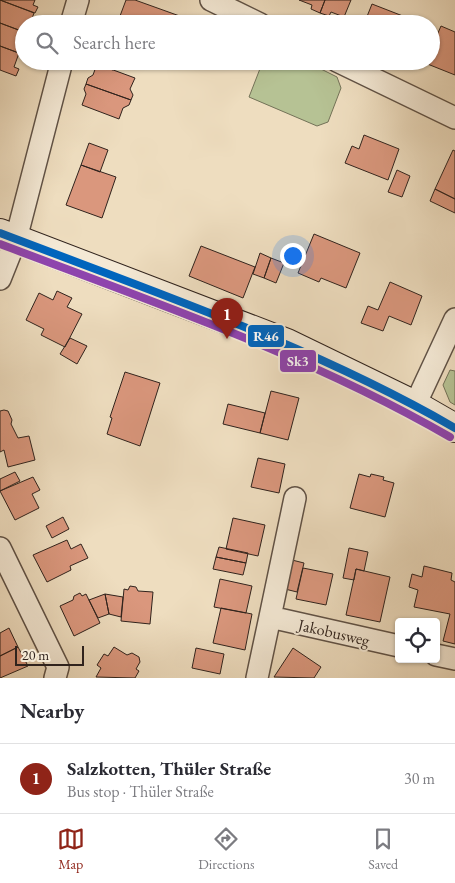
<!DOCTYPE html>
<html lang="en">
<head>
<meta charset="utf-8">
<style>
	:root { --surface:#fff; --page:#f7f7f7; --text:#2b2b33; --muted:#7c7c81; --line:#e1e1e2; --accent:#8f2418 }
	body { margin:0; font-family:"EB Garamond",serif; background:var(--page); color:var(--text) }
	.controls { position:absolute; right:15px; bottom:15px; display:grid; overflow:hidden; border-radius:5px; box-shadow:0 1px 4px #0004 }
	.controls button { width:45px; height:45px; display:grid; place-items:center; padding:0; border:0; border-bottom:1px solid var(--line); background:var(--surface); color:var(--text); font:25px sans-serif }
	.scale { position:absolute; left:15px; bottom:12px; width:69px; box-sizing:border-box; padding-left:5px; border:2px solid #30231d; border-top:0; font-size:14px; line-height:18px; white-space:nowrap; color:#30231d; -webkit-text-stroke:4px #f4e9d5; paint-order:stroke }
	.you { position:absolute; left:292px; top:255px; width:18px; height:18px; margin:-12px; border:4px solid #fff; border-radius:50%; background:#1a73e8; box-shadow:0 0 0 8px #1a73e833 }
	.badge { display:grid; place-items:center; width:32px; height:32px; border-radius:50%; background:var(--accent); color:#fff; font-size:16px; font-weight:700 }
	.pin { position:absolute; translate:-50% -41px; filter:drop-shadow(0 1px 2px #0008) }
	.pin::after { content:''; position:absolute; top:26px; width:18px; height:15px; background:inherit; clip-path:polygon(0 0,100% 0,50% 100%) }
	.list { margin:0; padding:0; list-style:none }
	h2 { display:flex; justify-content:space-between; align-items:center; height:65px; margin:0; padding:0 20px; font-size:21px }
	h2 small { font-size:16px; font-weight:400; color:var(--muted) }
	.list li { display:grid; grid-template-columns:32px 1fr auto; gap:15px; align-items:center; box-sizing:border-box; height:70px; padding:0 20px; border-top:1px solid var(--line) }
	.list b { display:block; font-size:19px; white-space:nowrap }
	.list p { margin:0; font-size:16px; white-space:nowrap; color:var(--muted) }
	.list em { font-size:16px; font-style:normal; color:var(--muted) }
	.icon { flex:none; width:28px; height:28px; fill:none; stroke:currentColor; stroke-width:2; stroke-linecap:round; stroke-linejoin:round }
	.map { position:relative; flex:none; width:455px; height:678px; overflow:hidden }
	.search { position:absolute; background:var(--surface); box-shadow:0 1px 4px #0004; left:15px; right:15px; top:15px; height:55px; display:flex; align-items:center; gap:12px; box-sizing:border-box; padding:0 18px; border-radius:28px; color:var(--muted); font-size:19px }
	.sheet { height:135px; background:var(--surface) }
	nav { display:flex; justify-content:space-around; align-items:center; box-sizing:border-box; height:70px; border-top:1px solid var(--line); background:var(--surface); font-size:14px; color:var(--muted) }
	nav a { display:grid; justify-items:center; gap:2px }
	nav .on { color:var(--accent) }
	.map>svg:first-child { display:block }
	.green { fill:#b6c294; stroke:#737258 }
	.building { fill:#da977d; stroke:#30231d }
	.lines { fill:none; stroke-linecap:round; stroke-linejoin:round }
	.street-casing { stroke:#605246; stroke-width:24 }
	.secondary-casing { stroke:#30231d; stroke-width:30 }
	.street { stroke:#f4e9d5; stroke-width:21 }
	.secondary { stroke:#f4e9d5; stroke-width:28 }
	.bus-1-casing { stroke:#f4e9d5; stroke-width:11 }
	.bus-2-casing { stroke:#f4e9d5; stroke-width:11 }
	.bus-1 { stroke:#0065bd; stroke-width:8 }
	.bus-2 { stroke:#8e44ad; stroke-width:8 }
	.labels { text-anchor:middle; stroke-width:4; stroke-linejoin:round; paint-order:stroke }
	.street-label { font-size:16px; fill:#30231d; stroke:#f4e9d5 }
	.line-badge { stroke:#f4e9d5; stroke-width:2 }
	.badge-label { font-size:14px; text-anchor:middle; font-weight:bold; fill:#fff }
</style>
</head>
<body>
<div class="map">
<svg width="455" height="678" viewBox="0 0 455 678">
	<rect width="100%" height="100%" fill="#eeddbf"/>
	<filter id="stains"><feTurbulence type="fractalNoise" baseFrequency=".004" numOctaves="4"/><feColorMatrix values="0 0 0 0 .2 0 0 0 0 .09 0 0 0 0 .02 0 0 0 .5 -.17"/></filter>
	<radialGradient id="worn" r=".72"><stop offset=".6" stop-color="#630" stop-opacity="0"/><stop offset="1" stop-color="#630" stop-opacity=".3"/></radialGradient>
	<!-- green -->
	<path class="green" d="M263,61H305L337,77L341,88L328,122L317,126L249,97Z
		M450,370L455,371V405L450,402L443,385Z"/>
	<!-- building -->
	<path class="building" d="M0,0L34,13L30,24H24V32L0,23Z
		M0,0H35L33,5L38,7L35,13Z
		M126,0H135L188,19L186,24H117Z
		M299,0H325L320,13L311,9L312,5Z
		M325,0H351L344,17L331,12L329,16L320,13Z
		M372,4L408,18L406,24H364Z
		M0,23L24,32L22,47L24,48V55L0,46Z
		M441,26L455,32V75L425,63L431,61V49Z
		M0,46L19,53L14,67L19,69L16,76L0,70Z
		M94,61H116L113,70L93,64Z
		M97,64L135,78L130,89L133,95L131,100L86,84L88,78L93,75Z
		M86,84L131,100L129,105L123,108L119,119L82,105L86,94L84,89Z
		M364,135L399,149L388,180L345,163L352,146L359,149Z
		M89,143L108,150L100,172L81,165Z
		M453,150L455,151V199L435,189Z
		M81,165L116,177L102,218L66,205Z
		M397,170L410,176L402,197L388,192Z
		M435,189L455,199V213L430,201Z
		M314,234L360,253L346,288L321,278L319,282L298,273Z
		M201,246L255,267L243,298L189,276Z
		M260,253L271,258L264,278L253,274Z
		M271,258L284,263L276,283L264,278Z
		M390,282L422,296L411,325L389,316L383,331L361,323L368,306L378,310Z
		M57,291L72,298L67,307L82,314L65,347L41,335L44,329L26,320L39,293L53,300Z
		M70,338L87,346L77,364L60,354Z
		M125,372L160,383L140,446L107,434L112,418L110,417Z
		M271,391L299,398L288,440L260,433Z
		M228,404L265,413L260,433L223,424Z
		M4,410L8,411L12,420L11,424L18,438L29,436L35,460L8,467L4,450L0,452V411Z
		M258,458L285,464L279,493L251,487Z
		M15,472L20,481L0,491V479Z
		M359,474L370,477L371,474L384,477L383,480L394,483L385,517L350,508Z
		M33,477L40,490L32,494L39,508L15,520L0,491Z
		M63,517L69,529L52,538L46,526Z
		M233,518L265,525L258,556L226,549Z
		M67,540L71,549L81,544L88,558L70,566L71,570L47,582L33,555Z
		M219,547L248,553L246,563L216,557Z
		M349,548L368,552L364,571L356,569L354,580L343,578Z
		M216,557L246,563L243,575L213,569Z
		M292,560L304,563L297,592L285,589Z
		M424,566L452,573L451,580L455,582V644L443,641L450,614L414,607L418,590L409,587L412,574L422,577Z
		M303,568L333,574L326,605L296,599Z
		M356,569L390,577L380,622L346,615Z
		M220,579L252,586L246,613L214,607Z
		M130,586L136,587L138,591L153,592L150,624L121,621L124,589L128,590Z
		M80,593L82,596L86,594L100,623L74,636L60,606L73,600L74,596Z
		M105,594L123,597L121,617L109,614Z
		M105,594L109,614L98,618L89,600Z
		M221,608L252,614L245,650L213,643Z
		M9,628L18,647L0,656V633Z
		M18,647L28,666L0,678V656Z
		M114,647L127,655L132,653L139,657L140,662L136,669L139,671L135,678L96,677L101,668L97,665L104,654L108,656Z
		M196,648L224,654L220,674L192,668Z
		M293,648L321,667L314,678L274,677Z"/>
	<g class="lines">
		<defs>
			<path id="street" d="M211,0L260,24
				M71,24L78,0
				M337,61L455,118
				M0,279L16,239L62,61
				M415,405L455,319
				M295,498L270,617L399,646
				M0,548L58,667L55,678
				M436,655L455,659
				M257,678L270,617"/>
			<path id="secondary" d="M0,233L287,343L415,405L455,428"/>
		</defs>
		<!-- street casing -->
		<use href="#street" class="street-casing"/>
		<!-- secondary casing -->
		<use href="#secondary" class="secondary-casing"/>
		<!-- street -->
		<use href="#street" class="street"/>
		<!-- secondary -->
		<use href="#secondary" class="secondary"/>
		<defs>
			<path id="bus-1" d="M0,233C154,292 311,345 455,428"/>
			<path id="bus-2" d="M0,244C153,302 308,355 450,437"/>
		</defs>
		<!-- bus-1 casing -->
		<use href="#bus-1" class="bus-1-casing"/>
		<!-- bus-2 casing -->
		<use href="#bus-2" class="bus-2-casing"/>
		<!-- bus-1 -->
		<use href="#bus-1" class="bus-1"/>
		<!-- bus-2 -->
		<use href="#bus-2" class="bus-2"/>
	</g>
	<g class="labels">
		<!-- street labels -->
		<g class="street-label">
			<text transform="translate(334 632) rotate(13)" y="6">Jakobusweg</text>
		</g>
	</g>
	<g class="line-badge">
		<rect x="247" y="324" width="38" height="24" rx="5" fill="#0065bd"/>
		<rect x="279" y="349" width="38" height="24" rx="5" fill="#8e44ad"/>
	</g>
	<g class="badge-label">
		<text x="266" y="341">R46</text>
		<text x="298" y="366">Sk3</text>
	</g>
	<rect width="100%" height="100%" filter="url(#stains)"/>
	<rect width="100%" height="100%" fill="url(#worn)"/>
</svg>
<div class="controls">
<button><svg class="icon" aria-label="locate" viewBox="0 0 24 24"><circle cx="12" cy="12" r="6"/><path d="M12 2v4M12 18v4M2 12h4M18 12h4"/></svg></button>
</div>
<div class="scale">20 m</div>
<div class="you"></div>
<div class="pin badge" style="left:227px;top:339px">1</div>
<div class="search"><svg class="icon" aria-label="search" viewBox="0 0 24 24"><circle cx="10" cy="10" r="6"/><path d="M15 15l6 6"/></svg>Search here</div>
</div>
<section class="sheet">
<h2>Nearby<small></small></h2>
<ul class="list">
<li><span class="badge">1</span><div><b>Salzkotten, Thüler Straße</b><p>Bus stop · Thüler Straße</p></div><em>30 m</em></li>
</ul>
</section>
<nav>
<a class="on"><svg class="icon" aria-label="map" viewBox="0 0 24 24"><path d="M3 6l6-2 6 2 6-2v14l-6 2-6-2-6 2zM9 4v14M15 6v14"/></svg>Map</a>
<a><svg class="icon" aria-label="directions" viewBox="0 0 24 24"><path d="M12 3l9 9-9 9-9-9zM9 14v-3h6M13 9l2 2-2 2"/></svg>Directions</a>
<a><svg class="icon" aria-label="saved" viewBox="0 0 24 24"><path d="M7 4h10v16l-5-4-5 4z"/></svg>Saved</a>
</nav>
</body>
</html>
